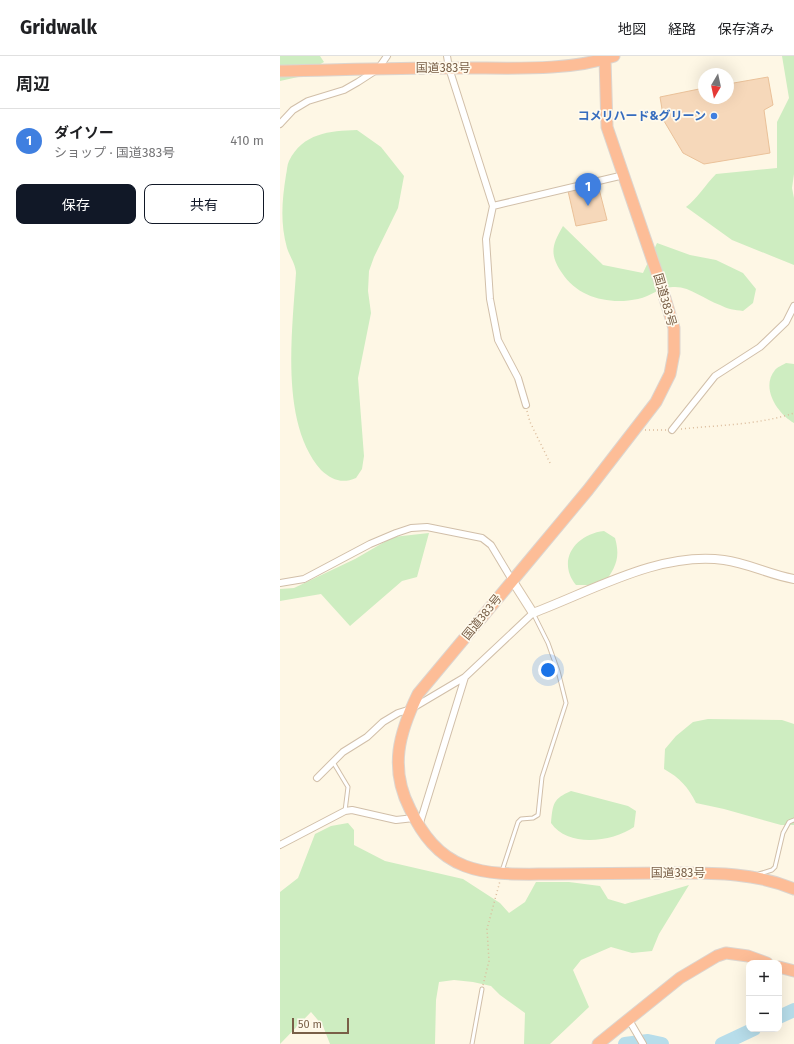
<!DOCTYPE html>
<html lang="ja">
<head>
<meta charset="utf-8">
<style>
	:root { --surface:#fff; --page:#f2f2f2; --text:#202124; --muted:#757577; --line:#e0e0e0; --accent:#111827 }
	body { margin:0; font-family:"Fira Sans","Noto Sans JP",sans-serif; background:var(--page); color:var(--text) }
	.controls { position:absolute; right:12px; bottom:12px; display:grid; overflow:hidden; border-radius:8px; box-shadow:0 4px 16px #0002 }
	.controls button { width:36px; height:36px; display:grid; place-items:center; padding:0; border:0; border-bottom:1px solid var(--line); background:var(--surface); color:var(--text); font:20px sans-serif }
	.compass { position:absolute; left:418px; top:12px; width:36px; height:36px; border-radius:50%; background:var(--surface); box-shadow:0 4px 16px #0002; rotate:189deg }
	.scale { position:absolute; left:12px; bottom:10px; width:57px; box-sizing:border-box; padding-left:4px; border:2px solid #795f47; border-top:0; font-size:11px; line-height:14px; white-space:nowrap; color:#795f47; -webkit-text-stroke:3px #fffaed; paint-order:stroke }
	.you { position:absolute; left:268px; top:614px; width:14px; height:14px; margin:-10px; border:3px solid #fff; border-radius:50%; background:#1a73e8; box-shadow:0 0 0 6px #1a73e833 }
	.badge { display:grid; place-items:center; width:26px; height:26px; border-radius:50%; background:var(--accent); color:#fff; font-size:13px; font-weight:700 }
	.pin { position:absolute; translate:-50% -33px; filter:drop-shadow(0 1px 2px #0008) }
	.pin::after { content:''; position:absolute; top:21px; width:14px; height:12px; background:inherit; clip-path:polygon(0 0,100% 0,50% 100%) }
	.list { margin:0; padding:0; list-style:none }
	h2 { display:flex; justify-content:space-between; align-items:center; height:52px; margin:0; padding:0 16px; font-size:17px }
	h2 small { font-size:13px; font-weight:400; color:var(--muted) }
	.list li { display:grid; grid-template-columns:26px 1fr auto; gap:12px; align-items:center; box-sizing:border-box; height:64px; padding:0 16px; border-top:1px solid var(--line) }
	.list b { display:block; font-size:15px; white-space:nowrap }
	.list p { margin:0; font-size:13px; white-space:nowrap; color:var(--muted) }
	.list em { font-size:13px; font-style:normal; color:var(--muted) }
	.actions { display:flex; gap:8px; padding:12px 16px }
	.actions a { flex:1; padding:9px 0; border:1px solid var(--accent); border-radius:8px; text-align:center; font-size:14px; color:var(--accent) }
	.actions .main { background:var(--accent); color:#fff }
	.map { position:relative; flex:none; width:514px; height:988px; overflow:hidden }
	header { display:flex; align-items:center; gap:24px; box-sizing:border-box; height:56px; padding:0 20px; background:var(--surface); border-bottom:1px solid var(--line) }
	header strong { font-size:19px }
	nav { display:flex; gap:22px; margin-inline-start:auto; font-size:14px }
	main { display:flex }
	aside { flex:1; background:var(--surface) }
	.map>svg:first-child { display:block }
	.green { fill:#ceedc1 }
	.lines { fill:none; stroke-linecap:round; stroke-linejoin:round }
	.river { stroke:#b7ddea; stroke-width:14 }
	.building { fill:#f6d8ba; stroke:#eac199 }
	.lane-casing { stroke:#d1bfa9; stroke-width:5 }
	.street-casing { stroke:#d1bfa9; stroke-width:8 }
	.secondary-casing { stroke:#d6c2a9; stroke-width:10 }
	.highway-casing { stroke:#dcd5cf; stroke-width:13 }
	.path { stroke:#dbbc9c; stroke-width:1.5; stroke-dasharray:1 3; stroke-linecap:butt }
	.lane { stroke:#fff; stroke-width:3 }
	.street { stroke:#fff; stroke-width:6 }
	.secondary { stroke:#fff; stroke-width:8 }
	.highway { stroke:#fdbd97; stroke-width:11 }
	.shop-dot { fill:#3f7fe0; stroke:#fffaed; stroke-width:1.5 }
	.labels { text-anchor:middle; stroke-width:3.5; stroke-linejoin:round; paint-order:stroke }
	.street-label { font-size:12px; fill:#795f47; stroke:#fffaed }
	.shop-label { font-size:12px; font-weight:bold; fill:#366cbe; stroke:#fffaed; text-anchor:end }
</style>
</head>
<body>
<header>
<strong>Gridwalk</strong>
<nav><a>地図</a><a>経路</a><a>保存済み</a></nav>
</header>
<main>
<aside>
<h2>周辺<small></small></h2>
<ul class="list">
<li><span class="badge" style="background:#3f7fe0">1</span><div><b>ダイソー</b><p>ショップ · 国道383号</p></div><em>410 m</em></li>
</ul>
<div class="actions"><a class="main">保存</a><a>共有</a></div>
</aside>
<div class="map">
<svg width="514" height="988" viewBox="0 0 514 988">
	<rect width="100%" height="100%" fill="#fef7e5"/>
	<!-- green -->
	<path class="green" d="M0,0H40L44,6L18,21L0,25Z
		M502,0H514V118L512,132L514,142V209L452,184L406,151C418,142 425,129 436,118L497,112V66L509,42Z
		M77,74L101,91L124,120L118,152L94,201L89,215L88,235L91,257L78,322L84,400L82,413L76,422C62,428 52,424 41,414C0,368 12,277 16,217C16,209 9,199 7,192C0,167 2,144 6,119C7,115 7,109 9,105C23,77 49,75 77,74Z
		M283,170L323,209L363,217L377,187L410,199L436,204L463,217L476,233L473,247L463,255C455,254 447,253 440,249C425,244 411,231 395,231C380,230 372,240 358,243C330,249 298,242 282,217C269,198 272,189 283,170Z
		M506,307L514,308V367C498,358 480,332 495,314C497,311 503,309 506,307Z
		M324,475L335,482C341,503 335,512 323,529H296C276,504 296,478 324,475Z
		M149,477L137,521L122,525L70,570L41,538L0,545V533L14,532L75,503L113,481Z
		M428,663L502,664L514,668V769H501L444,753L416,747C408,731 400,722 384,713L385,693L396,680L413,666Z
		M291,735L348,750L356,755L354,771C332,786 288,792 271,767C273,747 273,743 291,735Z
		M68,767L74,774V789L105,805L183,823L220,847L229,857L245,846L256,826H289L320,830L328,843L345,848L409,829L379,878L372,895L352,897L331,891L301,904L293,914L309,951L270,988H244L245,957L220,939L211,930L193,926L174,924L159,926L156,944L155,988H50L43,970L31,956L0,988V836L18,822L35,778L51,770Z"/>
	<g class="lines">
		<!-- river -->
		<path class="river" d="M499,961L514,954
			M345,988L368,985L382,988
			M442,988L474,973"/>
	</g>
	<!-- building -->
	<path class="building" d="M488,21L493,49L484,54L490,97L424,108L403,97L384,65L380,41L424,32V42H448V28Z
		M318,129L327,164L296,170L288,135Z"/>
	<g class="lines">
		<defs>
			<path id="lane" d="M53,706L68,731L65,755
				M222,815L238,766L241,763L253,762L258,759L262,721L286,647L278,615L268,587L253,557
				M479,818L492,814L495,811L503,777L509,766L514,764
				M192,988L202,933"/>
			<path id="street" d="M167,0L169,12L213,150L206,183L210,243L218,284L238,322L246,349
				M0,68L13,54L28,45L64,34L78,26L98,13L107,0
				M213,150L344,119
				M392,374L435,320L480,291L506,266L514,250
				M0,527L24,523L90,488L116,477L131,472L147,471L202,482L211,489L232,524
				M37,722L63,696L87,681L103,666L118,657L131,653L185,621L253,557
				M139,770L185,621
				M0,789L65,755L72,754L116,764L134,762
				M349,964L363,988"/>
			<path id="secondary" d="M232,524L253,557C312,535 380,495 444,504C468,507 490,519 514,523"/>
			<path id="highway" d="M325,3L327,71L380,226L394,272V297L390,318L376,346L308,434L138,638C119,677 109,712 130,753C142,778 158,800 185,810C211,820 243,818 271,818C311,818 350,817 389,817C432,817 474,816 514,833
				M0,15C56,14 112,12 167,12C220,11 284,17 334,0
				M499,911L514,915
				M318,988L400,922L437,900L446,897L468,900L487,907"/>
		</defs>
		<!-- lane casing -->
		<use href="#lane" class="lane-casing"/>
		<!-- street casing -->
		<use href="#street" class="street-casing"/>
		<!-- secondary casing -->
		<use href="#secondary" class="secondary-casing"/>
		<!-- highway casing -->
		<use href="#highway" class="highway-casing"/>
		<!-- path -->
		<path class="path" d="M247,355L250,366L271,409
			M401,373C439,369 478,369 514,357
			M365,374H386
			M203,929L209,905L207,873L220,825"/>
		<!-- lane -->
		<use href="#lane" class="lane"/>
		<!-- street -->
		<use href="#street" class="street"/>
		<!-- secondary -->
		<use href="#secondary" class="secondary"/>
		<!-- highway -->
		<use href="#highway" class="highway"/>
	</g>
	<!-- markers -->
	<circle class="shop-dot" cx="434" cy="60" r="4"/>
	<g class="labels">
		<!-- street labels -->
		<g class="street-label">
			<text x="163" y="16">国道383号</text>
			<text transform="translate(385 244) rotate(74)" y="4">国道383号</text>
			<text transform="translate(202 561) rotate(-51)" y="4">国道383号</text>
			<text x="398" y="821">国道383号</text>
		</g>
		<!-- shop labels -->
		<g class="shop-label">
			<text x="426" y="64">コメリハード&amp;グリーン</text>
		</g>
	</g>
</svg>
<div class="controls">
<button>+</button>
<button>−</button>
</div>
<svg class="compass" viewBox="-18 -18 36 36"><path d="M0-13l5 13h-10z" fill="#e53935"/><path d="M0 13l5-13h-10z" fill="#757577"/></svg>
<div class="scale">50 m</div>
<div class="you"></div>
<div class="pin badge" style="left:308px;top:150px;background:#3f7fe0">1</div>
</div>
</main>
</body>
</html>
